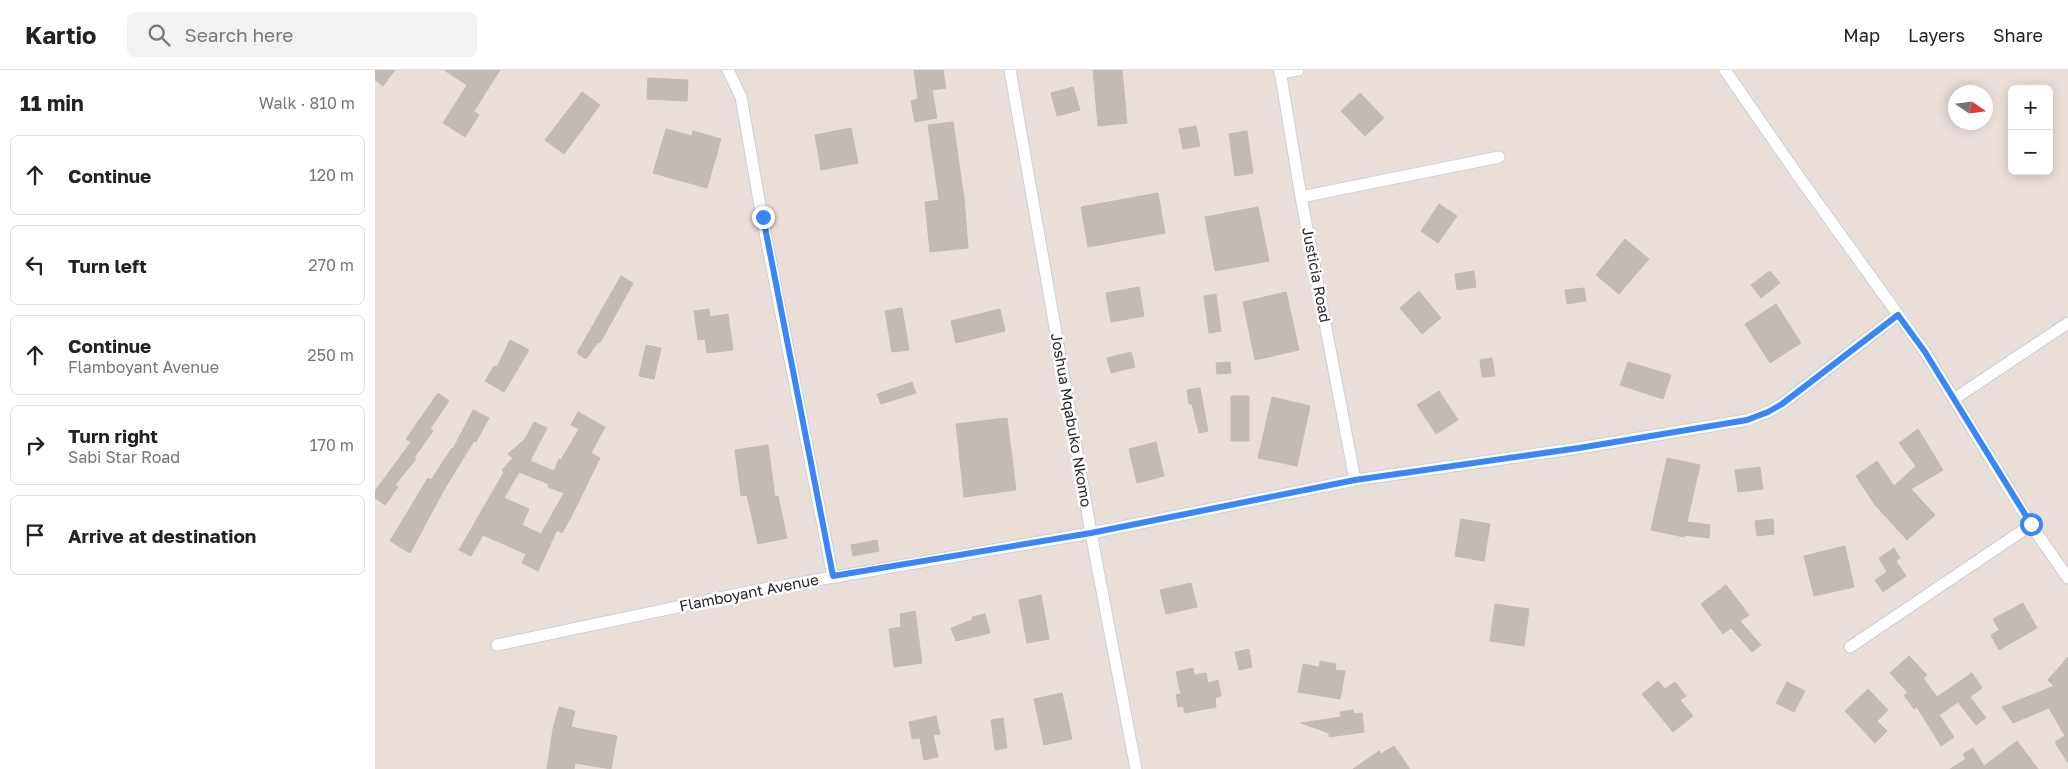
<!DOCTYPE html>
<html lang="en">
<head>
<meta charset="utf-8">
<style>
	:root { --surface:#fff; --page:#f2f2f2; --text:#222; --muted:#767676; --line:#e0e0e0 }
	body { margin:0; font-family:"Golos Text",sans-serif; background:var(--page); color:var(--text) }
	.controls { position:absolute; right:15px; top:15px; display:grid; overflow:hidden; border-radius:8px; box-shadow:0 2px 12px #0003 }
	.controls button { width:45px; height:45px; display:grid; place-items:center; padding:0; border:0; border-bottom:1px solid var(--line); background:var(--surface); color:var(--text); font:25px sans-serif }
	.compass { position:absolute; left:1573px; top:15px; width:45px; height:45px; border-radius:50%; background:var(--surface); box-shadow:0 2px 12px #0003; rotate:103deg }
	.stop { position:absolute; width:15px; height:15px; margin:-11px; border:4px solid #3886f7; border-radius:50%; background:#fff }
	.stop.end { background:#3886f7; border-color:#fff; box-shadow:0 1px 5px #0008 }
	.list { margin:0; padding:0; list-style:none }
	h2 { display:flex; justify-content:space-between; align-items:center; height:65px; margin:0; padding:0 20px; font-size:21px }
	h2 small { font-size:16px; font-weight:400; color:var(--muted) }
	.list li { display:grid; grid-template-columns:32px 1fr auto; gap:15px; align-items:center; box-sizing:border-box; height:80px; margin:0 10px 10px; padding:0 10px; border:1px solid var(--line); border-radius:8px }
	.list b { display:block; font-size:19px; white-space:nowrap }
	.list p { margin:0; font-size:16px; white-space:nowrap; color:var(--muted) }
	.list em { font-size:16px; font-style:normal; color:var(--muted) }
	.icon { flex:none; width:28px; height:28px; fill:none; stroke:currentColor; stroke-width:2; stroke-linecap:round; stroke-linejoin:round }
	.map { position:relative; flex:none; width:1693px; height:699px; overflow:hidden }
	header { display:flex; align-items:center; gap:30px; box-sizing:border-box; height:70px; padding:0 25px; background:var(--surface); border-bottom:1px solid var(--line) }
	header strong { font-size:24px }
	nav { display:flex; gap:28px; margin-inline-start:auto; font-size:18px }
	.search { width:350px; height:45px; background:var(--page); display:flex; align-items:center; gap:12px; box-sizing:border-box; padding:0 18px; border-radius:8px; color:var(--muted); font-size:19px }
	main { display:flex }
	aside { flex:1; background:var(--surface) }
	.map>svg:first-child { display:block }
	.building { fill:#c2bab4; stroke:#c5bab2; fill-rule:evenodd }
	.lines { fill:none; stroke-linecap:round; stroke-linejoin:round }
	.minor-casing { stroke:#c7ced9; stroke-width:13 }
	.minor { stroke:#fff; stroke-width:11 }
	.route { stroke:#3886f7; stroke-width:6 }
	.labels { text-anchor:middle; stroke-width:5; stroke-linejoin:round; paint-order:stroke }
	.street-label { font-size:15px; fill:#272727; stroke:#fff }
</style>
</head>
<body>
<header>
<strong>Kartio</strong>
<div class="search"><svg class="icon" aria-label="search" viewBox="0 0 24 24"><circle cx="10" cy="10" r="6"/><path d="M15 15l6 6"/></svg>Search here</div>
<nav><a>Map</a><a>Layers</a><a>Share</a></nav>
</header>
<main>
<aside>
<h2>11 min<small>Walk · 810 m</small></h2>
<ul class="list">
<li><svg class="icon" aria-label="ahead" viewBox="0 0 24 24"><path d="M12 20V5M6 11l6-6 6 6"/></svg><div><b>Continue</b></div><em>120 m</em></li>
<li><svg class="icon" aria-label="left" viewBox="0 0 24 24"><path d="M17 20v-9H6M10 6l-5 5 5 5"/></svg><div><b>Turn left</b></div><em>270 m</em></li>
<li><svg class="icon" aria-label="ahead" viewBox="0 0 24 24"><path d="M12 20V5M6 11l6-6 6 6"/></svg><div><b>Continue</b><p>Flamboyant Avenue</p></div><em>250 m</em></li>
<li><svg class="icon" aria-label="right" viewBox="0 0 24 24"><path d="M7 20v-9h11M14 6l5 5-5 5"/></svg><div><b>Turn right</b><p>Sabi Star Road</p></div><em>170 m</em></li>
<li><svg class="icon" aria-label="arrive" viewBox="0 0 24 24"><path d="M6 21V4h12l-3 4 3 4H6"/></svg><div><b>Arrive at destination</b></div></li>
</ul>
</aside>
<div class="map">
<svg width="1693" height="699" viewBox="0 0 1693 699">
	<rect width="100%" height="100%" fill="#eaded8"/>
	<!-- building -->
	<path class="building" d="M0,0H20L8,16L0,10Z
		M69,0H125L99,41L104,45L90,67L68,53L92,15Z
		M539,0H568L571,18L557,20L562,48L540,52L536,31L543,29Z
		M718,0H747L752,53L723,56Z
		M273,8L313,10L312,31L272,29Z
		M698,17L705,40L682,46L676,23Z
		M207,22L225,35L189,84L170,70Z
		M985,23L1009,48L990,66L966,41Z
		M578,52L589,128L593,178L555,182L550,132L564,130L553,55Z
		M821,56L825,76L808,79L804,59Z
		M476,58L483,93L446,100L440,65Z
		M291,59L317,66L318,61L346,69L332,118L278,103Z
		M872,61L878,103L860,106L854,64Z
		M783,123L790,163L713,177L706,137Z
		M1064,134L1082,146L1063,173L1046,161Z
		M883,137L894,191L840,201L830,147Z
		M1250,169L1274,189L1244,224L1221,205Z
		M1099,201L1101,217L1082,220L1080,204Z
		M1395,201L1405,213L1386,228L1376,215Z
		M246,206L258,213L225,273L223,272L211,289L202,283Z
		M764,217L769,246L736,252L731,223Z
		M1209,218L1211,231L1192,234L1190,220Z
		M1044,221L1066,248L1047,264L1025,238Z
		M911,222L924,280L880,290L868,232Z
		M841,224L846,261L834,263L829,226Z
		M1401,234L1426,273L1395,293L1370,254Z
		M527,238L534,280L517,282L510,241Z
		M334,239L335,247L353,244L358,280L332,283L330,269L323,270L319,241Z
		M625,239L630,261L581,273L576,251Z
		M135,270L154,280L129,322L110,311L119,296L122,297Z
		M271,275L286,278L279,309L264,306Z
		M756,282L760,297L736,303L732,288Z
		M1117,288L1120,306L1107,307L1105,290Z
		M855,292L856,303L842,304L841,293Z
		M1253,292L1296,305L1288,329L1245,315Z
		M537,312L541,323L506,334L502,324Z
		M825,318L833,361L824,363L817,334H814L812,320Z
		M1064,321L1083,350L1061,364L1042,335Z
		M63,323L74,331L55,359L58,361L39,388L41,389L20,415L23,417L10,435L0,428V421L36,372L31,369Z
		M856,326H874V371H856Z
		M897,327L935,336L922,396L883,388Z
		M98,340L114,348L101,372L99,371L70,418L35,483L15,471L53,408L56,410L77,378L78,379Z
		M203,342L230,357L216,383L225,388L197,445L187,463L182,460L163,501L147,493L151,484L108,465L96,486L84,480L129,402L127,400L138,388L133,384L150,369L159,352L172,358L155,391L179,401L184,389L186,390L204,359L196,355ZM144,402L174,414L173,417L189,423L166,464L147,455L154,439L129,428Z
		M632,348L641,420L589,427L581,354Z
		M1543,359L1568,400L1536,419L1560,445L1532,470L1500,435L1481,406L1502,391L1519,416L1541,396L1524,373Z
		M781,372L789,406L762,413L754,379Z
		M393,375L400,427L403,426L412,468L383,474L372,425L366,426L360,380Z
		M1292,388L1325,395L1312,452L1335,455L1334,468L1309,465V467L1276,460Z
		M1385,397L1388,419L1363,422L1360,400Z
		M1086,449L1115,454L1109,491L1080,486Z
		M1398,449L1399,464L1382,466L1380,451Z
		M502,470L504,481L478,486L476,475Z
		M1470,476L1479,517L1439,526L1429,486Z
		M1519,478L1525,488L1521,491L1531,506L1508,522L1500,510L1512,502L1504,488Z
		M816,513L822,537L791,544L785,520Z
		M1351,515L1374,545L1365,551L1386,575L1377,582L1356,558L1348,564L1326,534Z
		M666,525L674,569L652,573L644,530Z
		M1648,533L1662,558L1624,580L1616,565L1624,560L1618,549Z
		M1120,534L1154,539L1149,576L1115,571Z
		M540,541L547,593L519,597L514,559L526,557L525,544Z
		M610,544L615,563L581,571L576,558L597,550V547Z
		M874,579L877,597L864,600L860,582Z
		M1534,586L1552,605L1548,608L1562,627L1597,603L1607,618L1595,627L1611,648L1601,655L1583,632L1564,645L1579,667L1566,676L1542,637L1539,639L1529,625L1533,623L1515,603Z
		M1693,587V693L1680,672L1690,666L1674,638L1638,653L1627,637L1679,616L1673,610Z
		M945,591L961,594L960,600L970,601L965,629L923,622L928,594L944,597Z
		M818,598L819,605L831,603L833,613L843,610L846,626L840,628L841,637L810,643L808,636L803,637L801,625L806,624L801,602Z
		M1283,611L1290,619L1300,612L1311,626L1305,630L1318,646L1298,662L1267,624Z
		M1412,612L1430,621L1419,642L1401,633Z
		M1493,619L1513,640L1502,651L1512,661L1500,673L1470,641Z
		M687,623L697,669L669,675L659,629Z
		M184,637L200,641L196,657L242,666L236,699L200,693L199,699H172L178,659Z
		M978,640L979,644L987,643L989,662L954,667V663L926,653L966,647L965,642Z
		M561,646L565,664L558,665L563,687L549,690L545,668L537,669L534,652Z
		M628,648L632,678L620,680L616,650Z
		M1642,671L1663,699H1575L1591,689L1588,684L1598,678L1609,696Z
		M1019,676L1035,699H978L1004,681L1006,684Z"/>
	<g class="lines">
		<defs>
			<path id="minor" d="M353,0L366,27L387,147L458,507
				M635,0L716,463L761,699
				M905,0L926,127L980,410
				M1350,0L1424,107L1550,282L1656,455L1693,508
				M905,3L923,0
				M926,127L1124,87
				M1579,329L1693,253
				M122,575L383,520L716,463L980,410L1204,378L1372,350L1393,342L1407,334L1523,245
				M1475,577L1656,455"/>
		</defs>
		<!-- minor casing -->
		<use href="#minor" class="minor-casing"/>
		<!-- minor -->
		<use href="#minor" class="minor"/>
	</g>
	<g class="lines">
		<!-- route -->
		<path class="route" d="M388,147L458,506L716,463L980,410L1204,378L1372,350L1393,342L1407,334L1523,245L1550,282L1656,454"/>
	</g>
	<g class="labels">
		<!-- street labels -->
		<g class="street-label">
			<text transform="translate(941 205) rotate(79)" y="5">Justicia Road</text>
			<text transform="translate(696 350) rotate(80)" y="5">Joshua Mqabuko Nkomo</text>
			<text transform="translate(374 523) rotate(-11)" y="5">Flamboyant Avenue</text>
		</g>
	</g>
</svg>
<div class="controls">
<button>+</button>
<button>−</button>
</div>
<svg class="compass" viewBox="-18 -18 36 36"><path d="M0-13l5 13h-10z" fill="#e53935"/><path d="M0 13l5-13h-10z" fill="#767676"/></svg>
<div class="stop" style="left:1656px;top:454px"></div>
<div class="stop end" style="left:388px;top:147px"></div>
</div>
</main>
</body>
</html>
